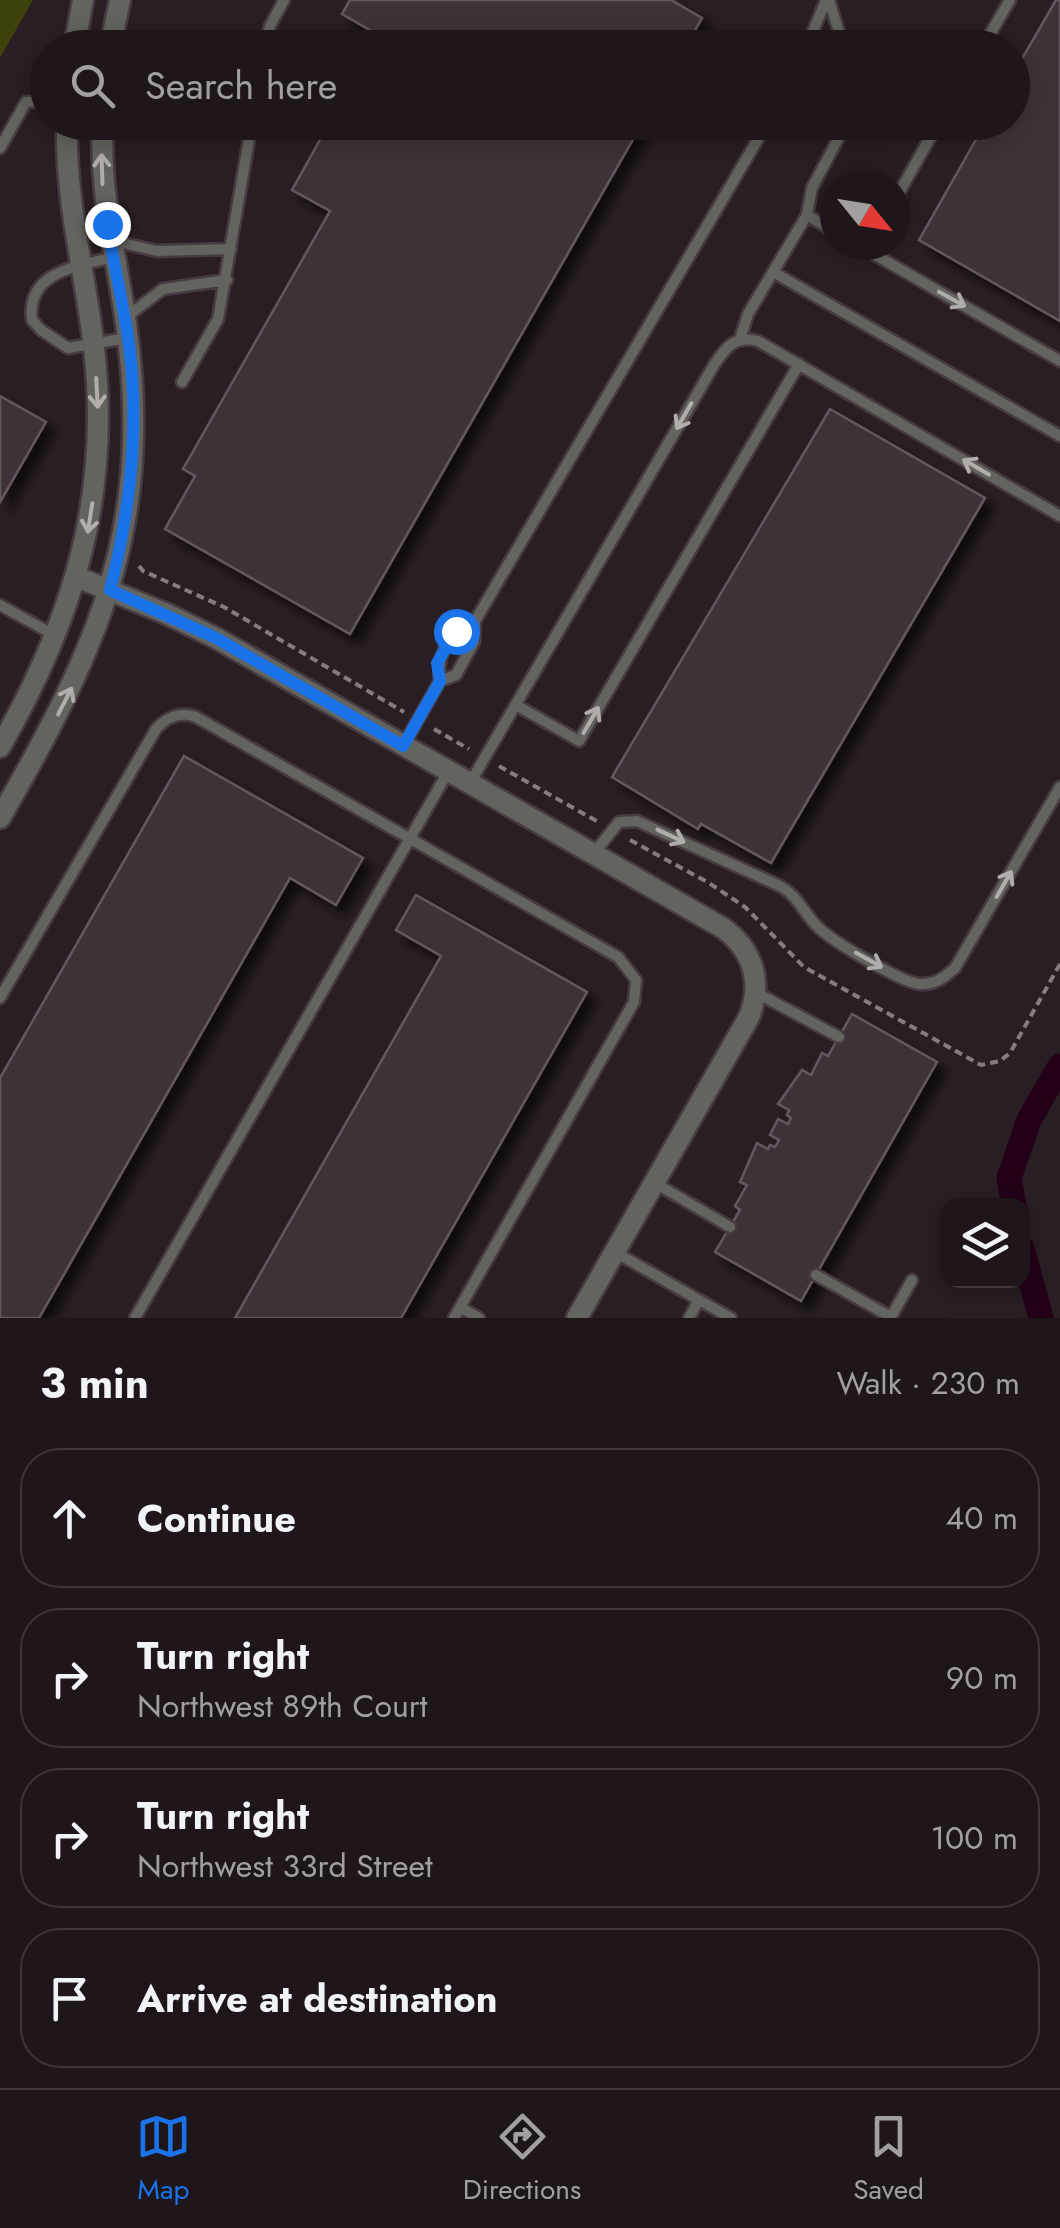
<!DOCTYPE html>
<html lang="en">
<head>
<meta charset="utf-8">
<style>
	:root { --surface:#1e161a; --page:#2b2327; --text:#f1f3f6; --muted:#a19fa2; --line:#3c3539; --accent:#1a73e8 }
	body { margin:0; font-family:Jost,sans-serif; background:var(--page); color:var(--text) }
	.controls { position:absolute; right:30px; bottom:30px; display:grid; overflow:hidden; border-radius:20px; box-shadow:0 5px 25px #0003 }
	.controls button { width:90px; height:90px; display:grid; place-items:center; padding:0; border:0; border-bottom:2px solid var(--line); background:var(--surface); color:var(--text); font:50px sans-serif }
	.compass { position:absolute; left:820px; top:170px; width:90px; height:90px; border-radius:50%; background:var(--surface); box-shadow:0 5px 25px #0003; rotate:120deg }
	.stop { position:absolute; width:30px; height:30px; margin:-22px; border:8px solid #1a73e8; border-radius:50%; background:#fff }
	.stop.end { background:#1a73e8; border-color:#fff; box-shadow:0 2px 10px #0008 }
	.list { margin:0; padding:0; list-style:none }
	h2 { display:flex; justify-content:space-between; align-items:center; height:130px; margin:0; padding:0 40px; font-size:42px }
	h2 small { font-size:32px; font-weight:400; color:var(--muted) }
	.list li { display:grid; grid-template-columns:65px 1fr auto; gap:30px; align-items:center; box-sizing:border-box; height:140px; margin:0 20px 20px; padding:0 20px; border:2px solid var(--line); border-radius:40px }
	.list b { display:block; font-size:38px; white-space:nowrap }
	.list p { margin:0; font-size:32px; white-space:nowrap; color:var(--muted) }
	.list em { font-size:32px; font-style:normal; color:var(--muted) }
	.icon { flex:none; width:55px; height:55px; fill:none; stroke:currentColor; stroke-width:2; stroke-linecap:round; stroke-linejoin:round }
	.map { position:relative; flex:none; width:1060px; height:1318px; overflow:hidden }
	.search { position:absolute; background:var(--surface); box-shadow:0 5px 25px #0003; left:30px; right:30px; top:30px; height:110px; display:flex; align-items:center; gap:25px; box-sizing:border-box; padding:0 35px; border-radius:55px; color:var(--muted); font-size:38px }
	.sheet { height:770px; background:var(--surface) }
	nav { display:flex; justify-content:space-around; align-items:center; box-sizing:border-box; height:140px; border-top:2px solid var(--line); background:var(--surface); font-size:28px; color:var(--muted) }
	nav a { display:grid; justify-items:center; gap:5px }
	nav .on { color:var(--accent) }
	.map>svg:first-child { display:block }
	.green { fill:#3f420b }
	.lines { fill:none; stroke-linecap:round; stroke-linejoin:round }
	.canal { stroke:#230016; stroke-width:25 }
	.building { fill:#3d3238; stroke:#64585e; stroke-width:2.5; filter:url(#shadow) }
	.service-casing { stroke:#453b40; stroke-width:15 }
	.minor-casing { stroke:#453b40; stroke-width:25 }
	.tertiary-casing { stroke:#453b40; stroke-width:25 }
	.path { stroke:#857c80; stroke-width:4; stroke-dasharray:8 5; stroke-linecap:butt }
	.service { stroke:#63645f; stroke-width:10 }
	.minor { stroke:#63645f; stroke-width:20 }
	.tertiary { stroke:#63645f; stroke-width:20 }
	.oneway { stroke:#b1adad }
	.route { stroke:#1a73e8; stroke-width:12 }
</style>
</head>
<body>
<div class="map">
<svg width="1060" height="1318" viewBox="0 0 1060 1318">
	<defs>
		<filter id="shadow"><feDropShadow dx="9" dy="9" stdDeviation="5" flood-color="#0009"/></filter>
	</defs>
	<rect width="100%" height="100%" fill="#281e23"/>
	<!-- green -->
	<path class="green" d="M0,0H33L0,58Z"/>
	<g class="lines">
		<!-- canal -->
		<path class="canal" d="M1014,1206L1009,1178L1029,1120L1060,1066
			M1022,1248L1041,1318"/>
	</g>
	<!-- building -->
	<path class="building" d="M350,0H671L702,18L685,48H373L380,36L342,14Z
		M1056,0H1060V321L919,240L986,122H1012V76Z
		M330,122H643L350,634L165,529L195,476L183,469L330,211L292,190Z
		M0,396L46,422L0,502Z
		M830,409L985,498L771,863L701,824L698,829L612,777Z
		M184,756L363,858L336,905L290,878L39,1318H0V1078Z
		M416,895L587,992L401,1318H235L441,956L396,930Z
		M852,1014L937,1062L801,1301L715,1252L740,1210L735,1206L747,1185L740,1182L757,1143L768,1149L770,1145L775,1147L779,1140L770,1135L778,1119L788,1124L791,1118L787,1115L789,1110L778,1104L802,1070L811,1075L822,1053L828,1056Z"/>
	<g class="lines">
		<defs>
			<path id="service" d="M829,0L844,48
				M264,48L270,26L284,0
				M806,48L826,0
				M982,48L1010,0
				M847,122L812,188L807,215L773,272L1060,436
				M0,148L26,102L48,101
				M895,200L939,122
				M807,215L835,232
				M114,241L157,251L231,249
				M858,245L1060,361
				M113,257C77,267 26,271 32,320L41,330L68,348L127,338
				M125,318L163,289L227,280
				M740,339L748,314L773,272
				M182,382L218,319L252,122
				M0,605L56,636
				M440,681C436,652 450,634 475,621
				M516,705L579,741L799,364
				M403,746L440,681L456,675L474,642L475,621L768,122
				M470,783L714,365C726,347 735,335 758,341L1060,516
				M594,853L619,822L637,821L780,886C798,896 803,912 817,926C830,940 902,983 920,984C935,985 945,977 955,968L1060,787
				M755,992L839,1037
				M0,998L156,729C167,717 181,711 196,717L618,957L636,980L634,1002L454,1318
				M655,1183L730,1227
				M615,1252L699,1300L689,1318
				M816,1275L891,1317L912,1280
				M699,1300L731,1318
				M460,1307L479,1318
				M135,1318L448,772"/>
			<path id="minor" d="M77,577L167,614L216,638L723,928C753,950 763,982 749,1017L577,1318"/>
			<path id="tertiary" d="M74,48L83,0
				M110,48L120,0
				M0,747C73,620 111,496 94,348C85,270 65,203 67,122
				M0,818C90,661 148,544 130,357C123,278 98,203 103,122"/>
		</defs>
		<!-- service casing -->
		<use href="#service" class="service-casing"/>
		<!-- minor casing -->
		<use href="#minor" class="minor-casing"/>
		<!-- tertiary casing -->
		<use href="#tertiary" class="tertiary-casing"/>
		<!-- path -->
		<path class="path" d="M139,566L143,571L224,607L404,712
			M434,729L469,749
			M499,766L600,823
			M630,840L709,883L745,907L804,967L981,1065L1000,1061L1010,1053L1060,964"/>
		<!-- service -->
		<use href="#service" class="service"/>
		<!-- minor -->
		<use href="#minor" class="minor"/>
		<!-- tertiary -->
		<use href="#tertiary" class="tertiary"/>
	</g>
	<!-- one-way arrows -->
	<defs><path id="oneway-shaft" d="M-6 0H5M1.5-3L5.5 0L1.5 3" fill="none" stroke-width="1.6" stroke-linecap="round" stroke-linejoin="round" transform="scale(2.5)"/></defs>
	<g class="oneway">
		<use href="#oneway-shaft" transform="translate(102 169) rotate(-92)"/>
		<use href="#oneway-shaft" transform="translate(952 299) rotate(29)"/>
		<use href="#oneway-shaft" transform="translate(97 393) rotate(87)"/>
		<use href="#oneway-shaft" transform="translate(684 416) rotate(120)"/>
		<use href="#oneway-shaft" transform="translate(976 467) rotate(-150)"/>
		<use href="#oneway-shaft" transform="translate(90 518) rotate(99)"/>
		<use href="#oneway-shaft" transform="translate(65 701) rotate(-63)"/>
		<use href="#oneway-shaft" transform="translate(591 720) rotate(-60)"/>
		<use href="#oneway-shaft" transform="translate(671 836) rotate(25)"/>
		<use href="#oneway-shaft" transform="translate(1004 884) rotate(-60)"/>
		<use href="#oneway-shaft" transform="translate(869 960) rotate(29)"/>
	</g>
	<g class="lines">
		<!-- route -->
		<path class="route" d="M107,224C114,267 125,309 130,353C139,433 130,512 110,590L216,638L403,746L440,681L437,663L456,631"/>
	</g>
</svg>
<div class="controls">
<button><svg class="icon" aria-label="layers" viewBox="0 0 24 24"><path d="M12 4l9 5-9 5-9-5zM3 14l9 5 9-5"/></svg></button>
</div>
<svg class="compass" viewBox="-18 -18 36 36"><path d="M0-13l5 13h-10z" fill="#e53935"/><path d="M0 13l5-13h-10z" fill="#a19fa2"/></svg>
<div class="stop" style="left:456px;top:631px"></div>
<div class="stop end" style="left:107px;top:224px"></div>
<div class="search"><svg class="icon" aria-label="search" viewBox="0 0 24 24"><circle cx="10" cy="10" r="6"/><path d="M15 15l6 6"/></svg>Search here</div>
</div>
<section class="sheet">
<h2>3 min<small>Walk · 230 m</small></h2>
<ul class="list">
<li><svg class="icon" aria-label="ahead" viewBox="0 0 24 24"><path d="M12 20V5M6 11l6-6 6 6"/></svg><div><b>Continue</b></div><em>40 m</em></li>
<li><svg class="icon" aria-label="right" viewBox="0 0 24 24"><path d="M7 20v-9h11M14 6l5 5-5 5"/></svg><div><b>Turn right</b><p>Northwest 89th Court</p></div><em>90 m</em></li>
<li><svg class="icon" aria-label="right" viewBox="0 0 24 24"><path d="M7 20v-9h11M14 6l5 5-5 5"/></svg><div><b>Turn right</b><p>Northwest 33rd Street</p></div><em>100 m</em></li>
<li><svg class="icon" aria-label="arrive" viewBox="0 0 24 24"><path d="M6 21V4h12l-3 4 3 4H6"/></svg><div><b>Arrive at destination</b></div></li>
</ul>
</section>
<nav>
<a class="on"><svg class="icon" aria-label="map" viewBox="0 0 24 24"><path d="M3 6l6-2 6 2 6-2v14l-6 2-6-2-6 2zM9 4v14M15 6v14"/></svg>Map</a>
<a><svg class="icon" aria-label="directions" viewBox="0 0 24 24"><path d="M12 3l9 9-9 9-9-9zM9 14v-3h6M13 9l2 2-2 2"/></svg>Directions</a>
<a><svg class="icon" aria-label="saved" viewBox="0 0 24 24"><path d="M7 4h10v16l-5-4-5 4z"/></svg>Saved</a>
</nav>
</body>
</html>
